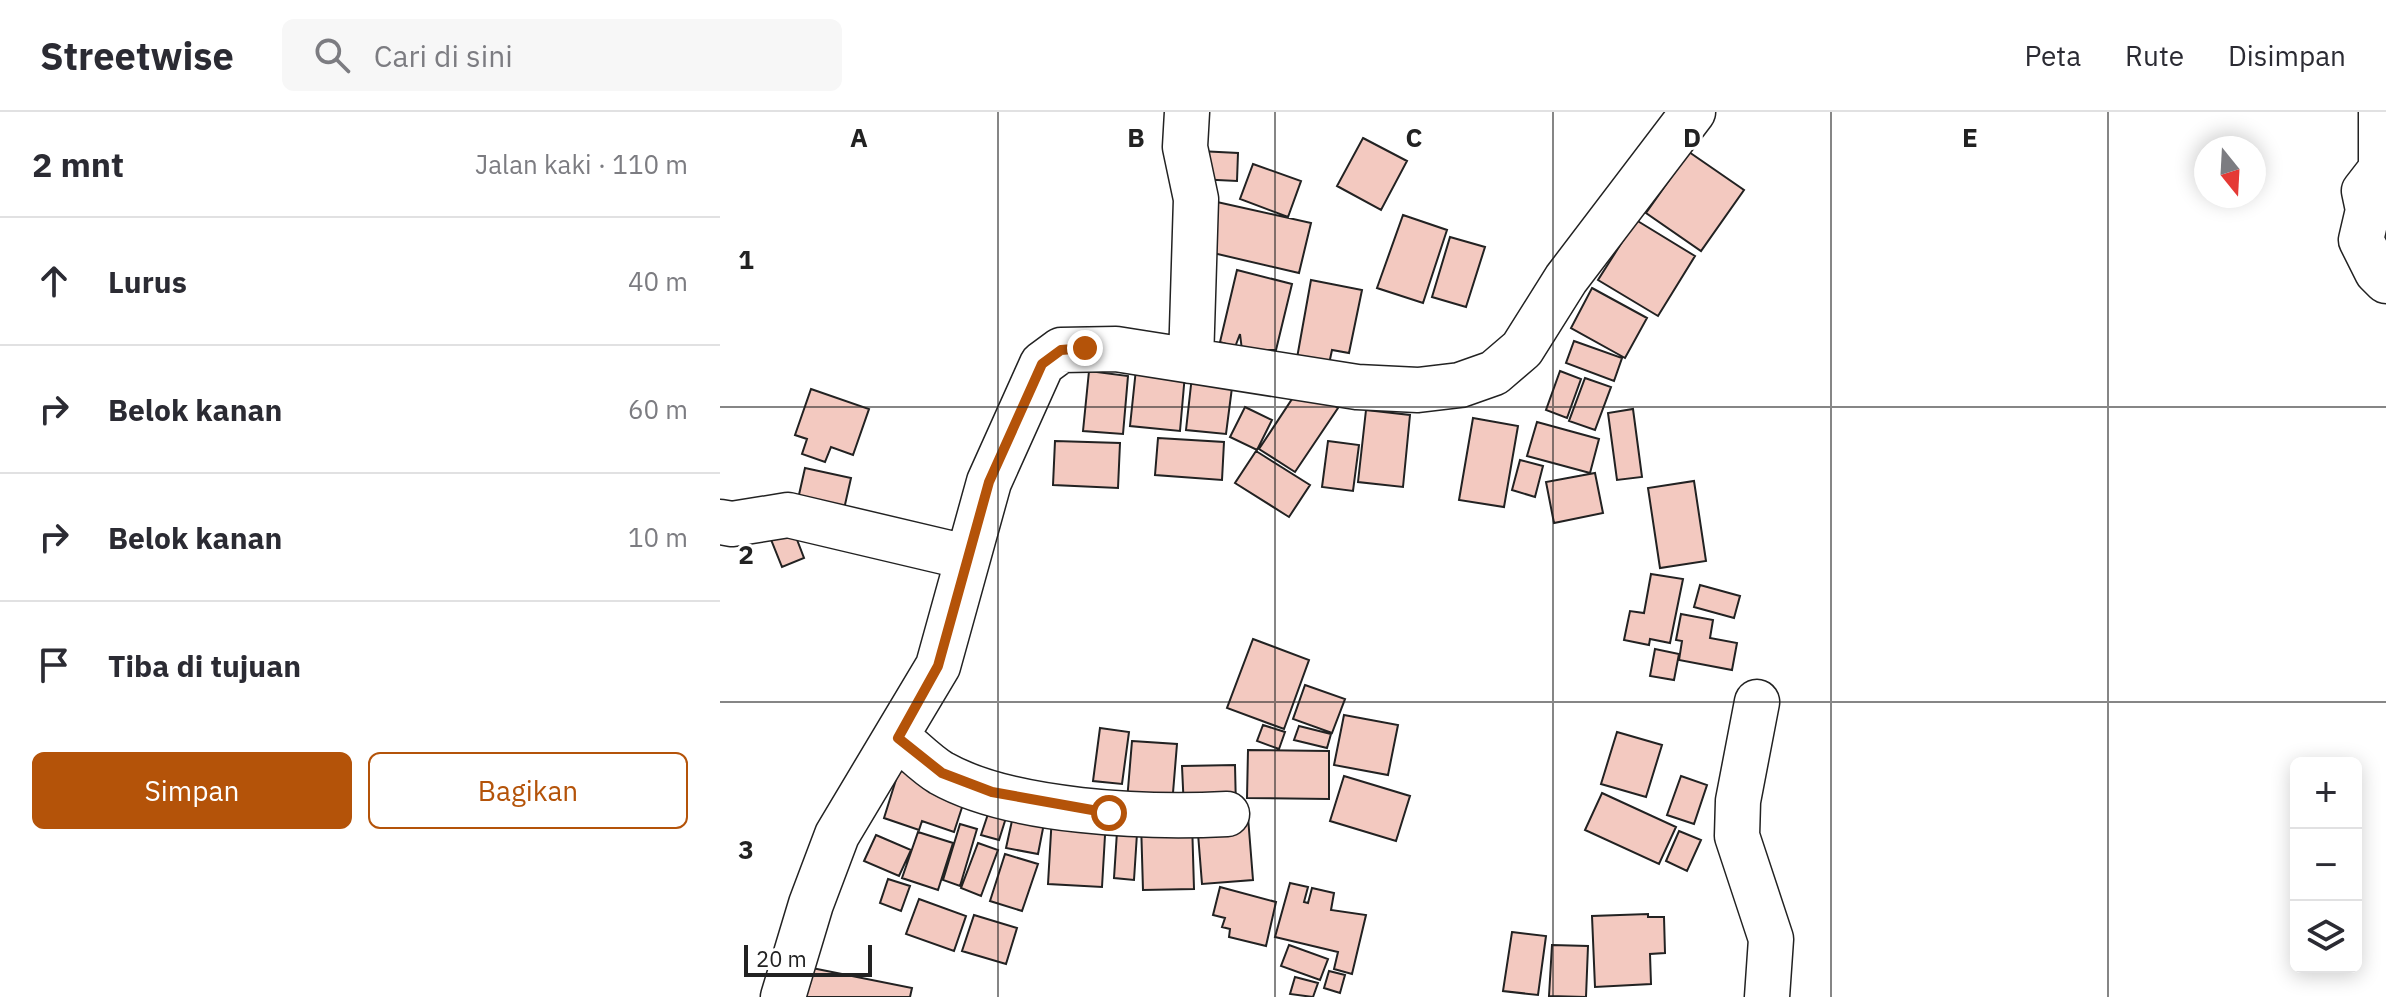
<!DOCTYPE html>
<html lang="id">
<head>
<meta charset="utf-8">
<style>
	:root { --surface:#fff; --page:#f7f7f7; --text:#2b2b33; --muted:#7c7c81; --line:#e1e1e2; --accent:#b45309 }
	body { margin:0; font-family:"IBM Plex Sans",sans-serif; background:var(--page); color:var(--text) }
	.controls { position:absolute; right:24px; bottom:24px; display:grid; overflow:hidden; border-radius:12px; box-shadow:0 4px 20px #0003 }
	.controls button { width:72px; height:72px; display:grid; place-items:center; padding:0; border:0; border-bottom:2px solid var(--line); background:var(--surface); color:var(--text); font:40px sans-serif }
	.compass { position:absolute; left:1474px; top:24px; width:72px; height:72px; border-radius:50%; background:var(--surface); box-shadow:0 4px 20px #0003; rotate:162deg }
	.scale { position:absolute; left:24px; bottom:20px; width:128px; box-sizing:border-box; padding-left:8px; border:4px solid #222; border-top:0; font-size:22px; line-height:28px; white-space:nowrap; color:#222; -webkit-text-stroke:6px #fff; paint-order:stroke }
	.stop { position:absolute; width:24px; height:24px; margin:-18px; border:6px solid #b45309; border-radius:50%; background:#fff }
	.stop.end { background:#b45309; border-color:#fff; box-shadow:0 2px 8px #0008 }
	.list { margin:0; padding:0; list-style:none }
	h2 { display:flex; justify-content:space-between; align-items:center; height:104px; margin:0; padding:0 32px; font-size:34px }
	h2 small { font-size:26px; font-weight:400; color:var(--muted) }
	.list li { display:grid; grid-template-columns:52px 1fr auto; gap:24px; align-items:center; box-sizing:border-box; height:128px; padding:0 32px; border-top:2px solid var(--line) }
	.list b { display:block; font-size:30px; white-space:nowrap }
	.list em { font-size:26px; font-style:normal; color:var(--muted) }
	.actions { display:flex; gap:16px; padding:24px 32px }
	.actions a { flex:1; padding:18px 0; border:2px solid var(--accent); border-radius:12px; text-align:center; font-size:28px; color:var(--accent) }
	.actions .main { background:var(--accent); color:#fff }
	.icon { flex:none; width:44px; height:44px; fill:none; stroke:currentColor; stroke-width:2; stroke-linecap:round; stroke-linejoin:round }
	.map { position:relative; flex:none; width:1666px; height:885px; overflow:hidden }
	header { display:flex; align-items:center; gap:48px; box-sizing:border-box; height:112px; padding:0 40px; background:var(--surface); border-bottom:2px solid var(--line) }
	header strong { font-size:38px }
	nav { display:flex; gap:44px; margin-inline-start:auto; font-size:28px }
	.search { width:560px; height:72px; background:var(--page); display:flex; align-items:center; gap:20px; box-sizing:border-box; padding:0 28px; border-radius:12px; color:var(--muted); font-size:30px }
	main { display:flex }
	aside { flex:1; background:var(--surface) }
	.map>svg:first-child { display:block }
	.building { fill:#f3c9c0; stroke:#222; stroke-width:2 }
	.lines { fill:none; stroke-linecap:round; stroke-linejoin:round }
	.minor-casing { stroke:#222; stroke-width:47 }
	.minor { stroke:#fff; stroke-width:44 }
	.route { stroke:#b45309; stroke-width:10 }
	.grid { fill:none; stroke:#222; stroke-width:2; stroke-opacity:0.55 }
	.grid-label { font-size:26px; text-anchor:middle; font-weight:bold; fill:#222; stroke:#fff; stroke-width:6; stroke-linejoin:round; paint-order:stroke }
</style>
</head>
<body>
<header>
<strong>Streetwise</strong>
<div class="search"><svg class="icon" aria-label="search" viewBox="0 0 24 24"><circle cx="10" cy="10" r="6"/><path d="M15 15l6 6"/></svg>Cari di sini</div>
<nav><a>Peta</a><a>Rute</a><a>Disimpan</a></nav>
</header>
<main>
<aside>
<h2>2 mnt<small>Jalan kaki · 110 m</small></h2>
<ul class="list">
<li><svg class="icon" aria-label="ahead" viewBox="0 0 24 24"><path d="M12 20V5M6 11l6-6 6 6"/></svg><div><b>Lurus</b></div><em>40 m</em></li>
<li><svg class="icon" aria-label="right" viewBox="0 0 24 24"><path d="M7 20v-9h11M14 6l5 5-5 5"/></svg><div><b>Belok kanan</b></div><em>60 m</em></li>
<li><svg class="icon" aria-label="right" viewBox="0 0 24 24"><path d="M7 20v-9h11M14 6l5 5-5 5"/></svg><div><b>Belok kanan</b></div><em>10 m</em></li>
<li><svg class="icon" aria-label="arrive" viewBox="0 0 24 24"><path d="M6 21V4h12l-3 4 3 4H6"/></svg><div><b>Tiba di tujuan</b></div></li>
</ul>
<div class="actions"><a class="main">Simpan</a><a>Bagikan</a></div>
</aside>
<div class="map">
<svg width="1666" height="885" viewBox="0 0 1666 885">
	<rect width="100%" height="100%" fill="#fff"/>
	<!-- building -->
	<path class="building" d="M643,26L687,49L661,98L617,74Z
		M479,39L518,41L517,69L477,67Z
		M969,40L1024,78L981,139L926,101Z
		M533,52L581,69L568,105L520,87Z
		M488,88L591,111L579,161L476,137Z
		M683,103L727,118L703,191L657,176Z
		M916,108L975,144L938,204L878,168Z
		M730,125L765,135L746,195L712,185Z
		M517,158L572,172L556,238H522L520,222L515,235L500,230Z
		M591,168L642,178L629,241L612,238L609,252L577,246Z
		M872,176L927,206L905,246L851,216Z
		M854,229L902,246L894,269L846,251Z
		M473,255L514,260L506,322L466,318Z
		M416,257L465,262L460,319L410,314Z
		M369,259L408,264L403,322L363,319Z
		M840,259L861,267L847,306L826,298Z
		M865,266L891,275L875,318L849,309Z
		M582,272L618,296L575,360L539,337Z
		M91,277L149,297L133,343L111,335L105,350L82,342L87,327L75,323Z
		M525,295L552,308L537,338L510,325Z
		M913,297L922,365L897,368L888,301Z
		M646,298L690,303L683,375L638,370Z
		M753,306L798,314L784,395L739,388Z
		M817,310L879,327L870,361L807,344Z
		M438,326L504,330L502,368L435,363Z
		M335,329L400,331L398,376L333,373Z
		M608,329L639,333L633,379L602,375Z
		M536,339L590,373L569,405L515,371Z
		M800,348L823,354L815,385L792,378Z
		M85,356L131,366L122,406L76,396Z
		M875,361L883,401L834,411L826,370Z
		M974,369L986,449L940,456L928,376Z
		M71,412L84,446L62,455L48,420Z
		M931,462L963,467L950,531L930,527L929,533L904,528L910,499L924,501Z
		M980,473L1020,484L1014,506L974,495Z
		M961,502L993,508L990,526L1017,531L1012,558L959,548L962,529L956,528Z
		M533,527L589,548L564,617L507,596Z
		M935,537L959,542L954,568L930,564Z
		M585,573L625,587L612,621L573,607Z
		M624,603L678,613L668,663L614,653Z
		M543,613L565,620L559,637L537,629Z
		M579,614L611,622L607,636L574,628Z
		M380,616L409,620L402,672L373,669Z
		M897,620L942,633L926,685L881,672Z
		M412,629L457,632L452,693L407,689Z
		M528,638L609,639V687L527,686Z
		M515,653L516,697L464,698L462,654Z
		M179,658L247,680L234,720L202,709L199,718L164,706Z
		M624,664L690,684L676,729L610,709Z
		M961,664L987,673L974,712L947,703Z
		M882,681L956,715L939,752L865,718Z
		M272,690L289,696L279,728L261,723Z
		M295,695L326,701L318,742L286,736Z
		M332,703L386,706L382,775L328,772Z
		M398,704L418,706L414,768L394,766Z
		M528,705L533,768L482,772L477,709Z
		M472,709L474,777L423,778L421,710Z
		M240,712L257,717L240,774L223,768Z
		M959,719L981,728L967,759L946,749Z
		M198,720L233,731L218,778L182,766Z
		M156,723L191,738L179,764L144,749Z
		M258,731L278,738L261,784L241,776Z
		M285,742L318,752L302,799L270,789Z
		M168,767L190,774L181,799L160,791Z
		M570,771L588,775L584,790L588,791L592,776L614,781L611,798L646,803L632,862L614,857L618,840L555,825Z
		M500,775L556,790L546,834L509,825L510,817L502,815L505,806L493,803Z
		M199,787L246,804L234,839L186,822Z
		M928,802V805H944L945,841L930,842L931,872L875,875L872,804Z
		M254,803L297,816L286,852L242,839Z
		M792,820L826,824L818,883L783,879Z
		M569,833L608,847L600,868L561,854Z
		M832,833L868,834L866,885L829,884Z
		M87,855L192,876L190,885H81Z
		M609,859L625,863L620,881L604,876Z
		M575,865L598,871L593,885L570,882Z"/>
	<g class="lines">
		<defs>
			<path id="minor" d="M467,0L465,35L476,87L471,249
				M1661,0V57L1644,79L1648,98L1641,128L1657,160L1666,169
				M0,410L12,412L68,403L246,445
				M1037,590L1018,689L1017,724L1051,827L1047,885
				M178,626C192,637 206,652 221,661C292,701 427,706 507,702
				M63,885L91,792L117,723L218,554L269,370L322,252L341,238L396,237L637,275L698,278L740,273L774,261L802,237L846,167L973,0"/>
		</defs>
		<!-- minor casing -->
		<use href="#minor" class="minor-casing"/>
		<!-- minor -->
		<use href="#minor" class="minor"/>
	</g>
	<g class="lines">
		<!-- route -->
		<path class="route" d="M365,236L341,238L322,252L269,370L218,554L178,626L222,661L272,680L389,701"/>
	</g>
	<!-- grid -->
	<path class="grid" d="M278,0V885M555,0V885M833,0V885M1111,0V885M1388,0V885M0,295H1666M0,590H1666"/>
	<g class="grid-label">
		<text x="139" y="35">A</text>
		<text x="416" y="35">B</text>
		<text x="694" y="35">C</text>
		<text x="972" y="35">D</text>
		<text x="1250" y="35">E</text>
		<text x="26" y="157">1</text>
		<text x="26" y="452">2</text>
		<text x="26" y="747">3</text>
	</g>
</svg>
<div class="controls">
<button>+</button>
<button>−</button>
<button><svg class="icon" aria-label="layers" viewBox="0 0 24 24"><path d="M12 4l9 5-9 5-9-5zM3 14l9 5 9-5"/></svg></button>
</div>
<svg class="compass" viewBox="-18 -18 36 36"><path d="M0-13l5 13h-10z" fill="#e53935"/><path d="M0 13l5-13h-10z" fill="#7c7c81"/></svg>
<div class="scale">20 m</div>
<div class="stop" style="left:389px;top:701px"></div>
<div class="stop end" style="left:365px;top:236px"></div>
</div>
</main>
</body>
</html>
